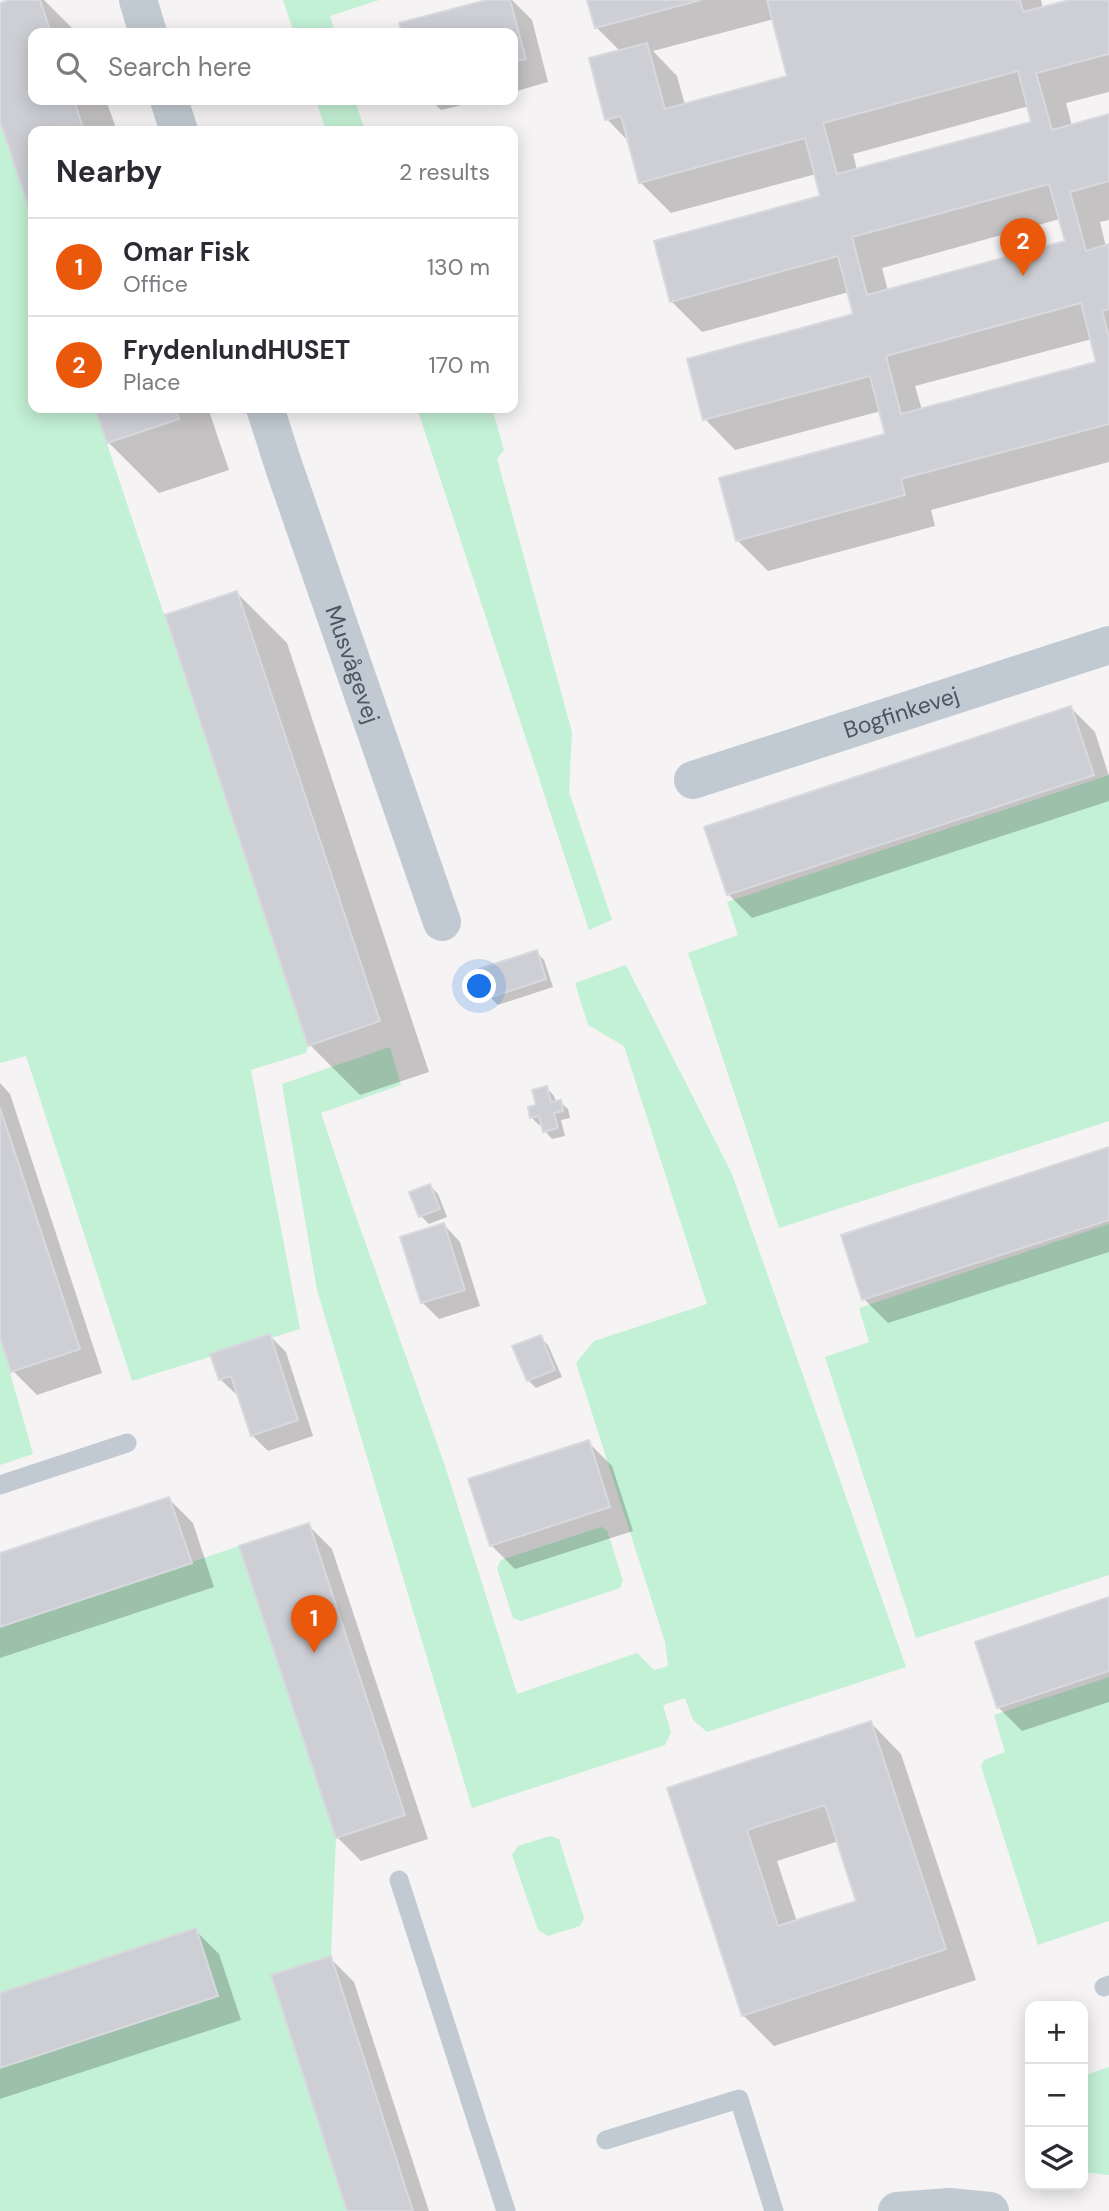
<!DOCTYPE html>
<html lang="en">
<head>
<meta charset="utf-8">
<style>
	:root { --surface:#fff; --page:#f7f7f7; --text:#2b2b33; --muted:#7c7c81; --line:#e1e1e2; --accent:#ea580c }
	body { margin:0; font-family:"DM Sans",sans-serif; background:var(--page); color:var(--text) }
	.controls { position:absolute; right:21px; bottom:21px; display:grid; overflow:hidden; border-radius:14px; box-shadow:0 4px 18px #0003 }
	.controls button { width:63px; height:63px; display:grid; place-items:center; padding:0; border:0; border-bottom:2px solid var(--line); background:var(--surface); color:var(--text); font:35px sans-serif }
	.you { position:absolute; left:480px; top:987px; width:24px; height:24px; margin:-18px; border:5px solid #fff; border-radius:50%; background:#1a73e8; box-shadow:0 0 0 10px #1a73e833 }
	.badge { display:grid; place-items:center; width:46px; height:46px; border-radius:50%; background:var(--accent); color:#fff; font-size:23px; font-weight:700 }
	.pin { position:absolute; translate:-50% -58px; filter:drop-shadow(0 2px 4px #0008) }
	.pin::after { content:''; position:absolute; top:37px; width:24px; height:21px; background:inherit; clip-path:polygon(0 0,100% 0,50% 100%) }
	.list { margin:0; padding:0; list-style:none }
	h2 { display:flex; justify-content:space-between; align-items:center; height:91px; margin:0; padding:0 28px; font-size:30px }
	h2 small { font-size:23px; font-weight:400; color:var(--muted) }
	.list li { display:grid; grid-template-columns:46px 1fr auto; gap:21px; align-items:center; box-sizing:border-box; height:98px; padding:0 28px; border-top:2px solid var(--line) }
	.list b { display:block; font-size:26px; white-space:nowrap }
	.list p { margin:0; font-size:23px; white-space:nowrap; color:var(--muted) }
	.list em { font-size:23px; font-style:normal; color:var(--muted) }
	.icon { flex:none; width:38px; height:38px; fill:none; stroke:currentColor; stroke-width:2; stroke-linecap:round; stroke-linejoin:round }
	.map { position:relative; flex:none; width:1109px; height:2211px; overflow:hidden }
	.search { position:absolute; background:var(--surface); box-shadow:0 4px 18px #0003; left:28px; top:28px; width:490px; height:77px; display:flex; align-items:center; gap:18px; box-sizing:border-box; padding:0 24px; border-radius:14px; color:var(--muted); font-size:26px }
	.panel { position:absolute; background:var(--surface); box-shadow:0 4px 18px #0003; left:28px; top:126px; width:490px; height:287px; border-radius:14px }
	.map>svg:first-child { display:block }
	.green { fill:#c3f1d5 }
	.shadow { fill:#0003; fill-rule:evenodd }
	.building { fill:#cdcfd5; stroke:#d7d9de; stroke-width:2; fill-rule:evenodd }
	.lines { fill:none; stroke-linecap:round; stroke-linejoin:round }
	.lane { stroke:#c1cad2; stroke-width:19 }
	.street { stroke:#c1cad2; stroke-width:38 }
	.labels { text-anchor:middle; stroke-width:5; stroke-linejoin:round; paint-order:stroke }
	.street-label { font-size:23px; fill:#4a5661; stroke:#fff }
</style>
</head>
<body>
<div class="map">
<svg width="1109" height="2211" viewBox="0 0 1109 2211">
	<rect width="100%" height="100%" fill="#f5f3f3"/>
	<!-- green -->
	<path class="green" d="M283,0H379L330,16L335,33H294Z
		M316,100H355L365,131H326Z
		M0,121L33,221V408H95L308,1046L306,1053L251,1070L300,1329L132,1381L26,1056L0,1063Z
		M417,408H492L504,450L497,459L572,732L569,792L612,920L589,930Z
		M1109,775V1121L779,1228L688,953L738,935L727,902Z
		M626,965L732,1174L906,1667L707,1732L693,1720L685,1698L663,1705L671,1732L665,1745L472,1808L317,1290L282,1084L390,1047L401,1085L321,1113L353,1208L444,1463L517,1694L637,1653L654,1670L668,1666L665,1642L576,1363L594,1341L707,1304L624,1046L588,1025L575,983Z
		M1109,1224V1575L916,1638L825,1357L869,1342L859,1308Z
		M0,1337L33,1454L0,1465Z
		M601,1527L607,1530L623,1581L620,1588L521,1621L513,1618L497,1568L501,1560Z
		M239,1546L336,1838L331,1956L272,1975L347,2211H0V2068L218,1995L196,1928L0,1993V1627Z
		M1109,1677V1921L1038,1945L981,1766L984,1760L1005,1752L994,1715Z
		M550,1836L559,1839L584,1918L580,1926L548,1936L538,1930L512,1855L518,1846Z
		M1109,2067V2175L1083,2172V2076Z"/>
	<!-- shadow -->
	<path class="shadow" d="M15,0H44L77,33H33V100H106L117,131H33V216L0,115V5Z
		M494,0H512L532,20L548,82L513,92V33H403L401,24Z
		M589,0H1041L1043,9L1076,0H1109V92L1066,103L1072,126L1109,116V220L1100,222L1106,247L1109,246V462L931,510L935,526L768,571L737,540L887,435L881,411L735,450L705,419L856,315L849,292L702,332L671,301L823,197L816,174L671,213L640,182L629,142L607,119L621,52L596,27ZM774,19L789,77L685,105L677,76L653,51ZM1029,106L1034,123L857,170L853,154ZM1060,219L1067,242L888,291L882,268ZM1092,339L1099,363L922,410L915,386Z
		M431,100H482L441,110Z
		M97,408H208L229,470L159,493L108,442Z
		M237,593L287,643L429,1072L360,1095L310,1045Z
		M1071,708L1095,732L1109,776V801L752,918L728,894Z
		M536,952L544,960L553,987L498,1005L490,997Z
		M0,1083L10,1094L102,1373L37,1395L13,1371L0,1331Z
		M547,1088L554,1096L556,1102H560L568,1109L570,1118L561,1120L565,1136L552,1139L545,1131L543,1124L539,1125L531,1117Z
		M1109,1149V1252L888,1323L864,1299Z
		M430,1186L438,1194L447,1217L429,1224L421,1216L412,1193Z
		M444,1225L460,1242L480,1306L439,1319L422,1302Z
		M270,1336L286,1352L313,1436L268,1451L252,1435L239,1395H237L220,1379Z
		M540,1337L548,1345L562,1377L536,1388L528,1380Z
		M588,1442L612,1466L633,1531L515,1569L491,1545Z
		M169,1499L193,1523L214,1587L0,1658V1555Z
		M308,1525L332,1549L428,1839L361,1861L337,1837Z
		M1109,1599V1702L1022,1731L998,1707Z
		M871,1723L901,1754L976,1980L774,2046L743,2015L669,1789ZM839,1841L858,1902L797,1922L777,1861Z
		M195,1930L219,1954L241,2020L0,2099V1994Z
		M330,1958L354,1982L429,2211H349Z"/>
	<!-- building -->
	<path class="building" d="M9,0H40L51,33H33V100H74L84,131H33V221L0,121V3Z
		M487,0H510L526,59L513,62V33H402L399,23Z
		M587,0H701L595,28Z
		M767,0H1020L1023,12L1069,0H1109V54L1036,73L1052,130L1109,114V181L1070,192L1086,251L1109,244V309L1102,311L1109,337V424L901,479L905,495L736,541L719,478L885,434L870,376L703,420L687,359L853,314L838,256L670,302L654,241L820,196L805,138L639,183L621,116L605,120L589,58L647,43L665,109L787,76ZM1018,71L1031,122L837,174L823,123ZM1049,184L1065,241L867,295L852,237ZM1081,303L1096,362L901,414L886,356Z
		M95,408H176L179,419L107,443Z
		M237,591L380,1021L308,1046L165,615Z
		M1071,706L1094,775L727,895L704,827Z
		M537,950L546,979L489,998L479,969Z
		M547,1086L551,1102L561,1100L563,1111L554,1113L558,1128L543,1132L539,1116L530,1118L528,1107L536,1105L532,1090Z
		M0,1108L80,1349L11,1372L0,1337Z
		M1109,1147V1220L862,1300L841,1235Z
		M430,1184L440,1209L419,1217L409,1192Z
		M444,1223L465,1290L421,1303L400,1237Z
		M270,1334L298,1420L251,1436L231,1376L219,1380L210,1354Z
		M541,1335L555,1370L527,1381L512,1346Z
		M589,1440L610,1507L490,1546L468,1479Z
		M169,1497L192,1563L0,1627V1553Z
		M309,1523L405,1815L336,1838L239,1546Z
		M1109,1597V1671L997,1708L975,1642Z
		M871,1721L946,1949L742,2016L667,1788ZM825,1805L856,1901L778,1926L747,1830Z
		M196,1928L218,1996L0,2068V1993Z
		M331,1956L413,2211H347L271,1975Z"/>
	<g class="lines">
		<!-- lane -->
		<path class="lane" d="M0,1485L127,1443
			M399,1880L506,2211
			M1104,1987L1109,1985
			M606,2140L739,2099L774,2211"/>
		<!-- street -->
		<g class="street">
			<path d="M138,0L148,33"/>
			<path d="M169,100L179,131"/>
			<path id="s1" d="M265,408L284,467L442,922"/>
			<path id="s2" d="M693,780L1109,645"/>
			<path d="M897,2211L949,2207L990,2211"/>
		</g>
	</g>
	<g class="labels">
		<!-- street labels -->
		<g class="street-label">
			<text dy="8" stroke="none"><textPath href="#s1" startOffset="271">Musvågevej</textPath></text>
			<text dy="8" stroke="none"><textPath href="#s2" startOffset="219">Bogfinkevej</textPath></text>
		</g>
	</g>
</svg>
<div class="controls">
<button>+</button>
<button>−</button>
<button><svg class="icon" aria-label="layers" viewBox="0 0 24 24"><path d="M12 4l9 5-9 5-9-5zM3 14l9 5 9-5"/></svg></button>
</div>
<div class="you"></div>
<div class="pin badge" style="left:314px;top:1653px">1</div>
<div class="pin badge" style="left:1023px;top:276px">2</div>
<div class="search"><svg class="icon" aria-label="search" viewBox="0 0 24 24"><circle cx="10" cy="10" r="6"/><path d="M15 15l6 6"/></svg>Search here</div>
<section class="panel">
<h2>Nearby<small>2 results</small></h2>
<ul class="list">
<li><span class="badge">1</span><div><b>Omar Fisk</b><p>Office</p></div><em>130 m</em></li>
<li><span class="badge">2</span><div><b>FrydenlundHUSET</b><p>Place</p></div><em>170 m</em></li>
</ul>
</section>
</div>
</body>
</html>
